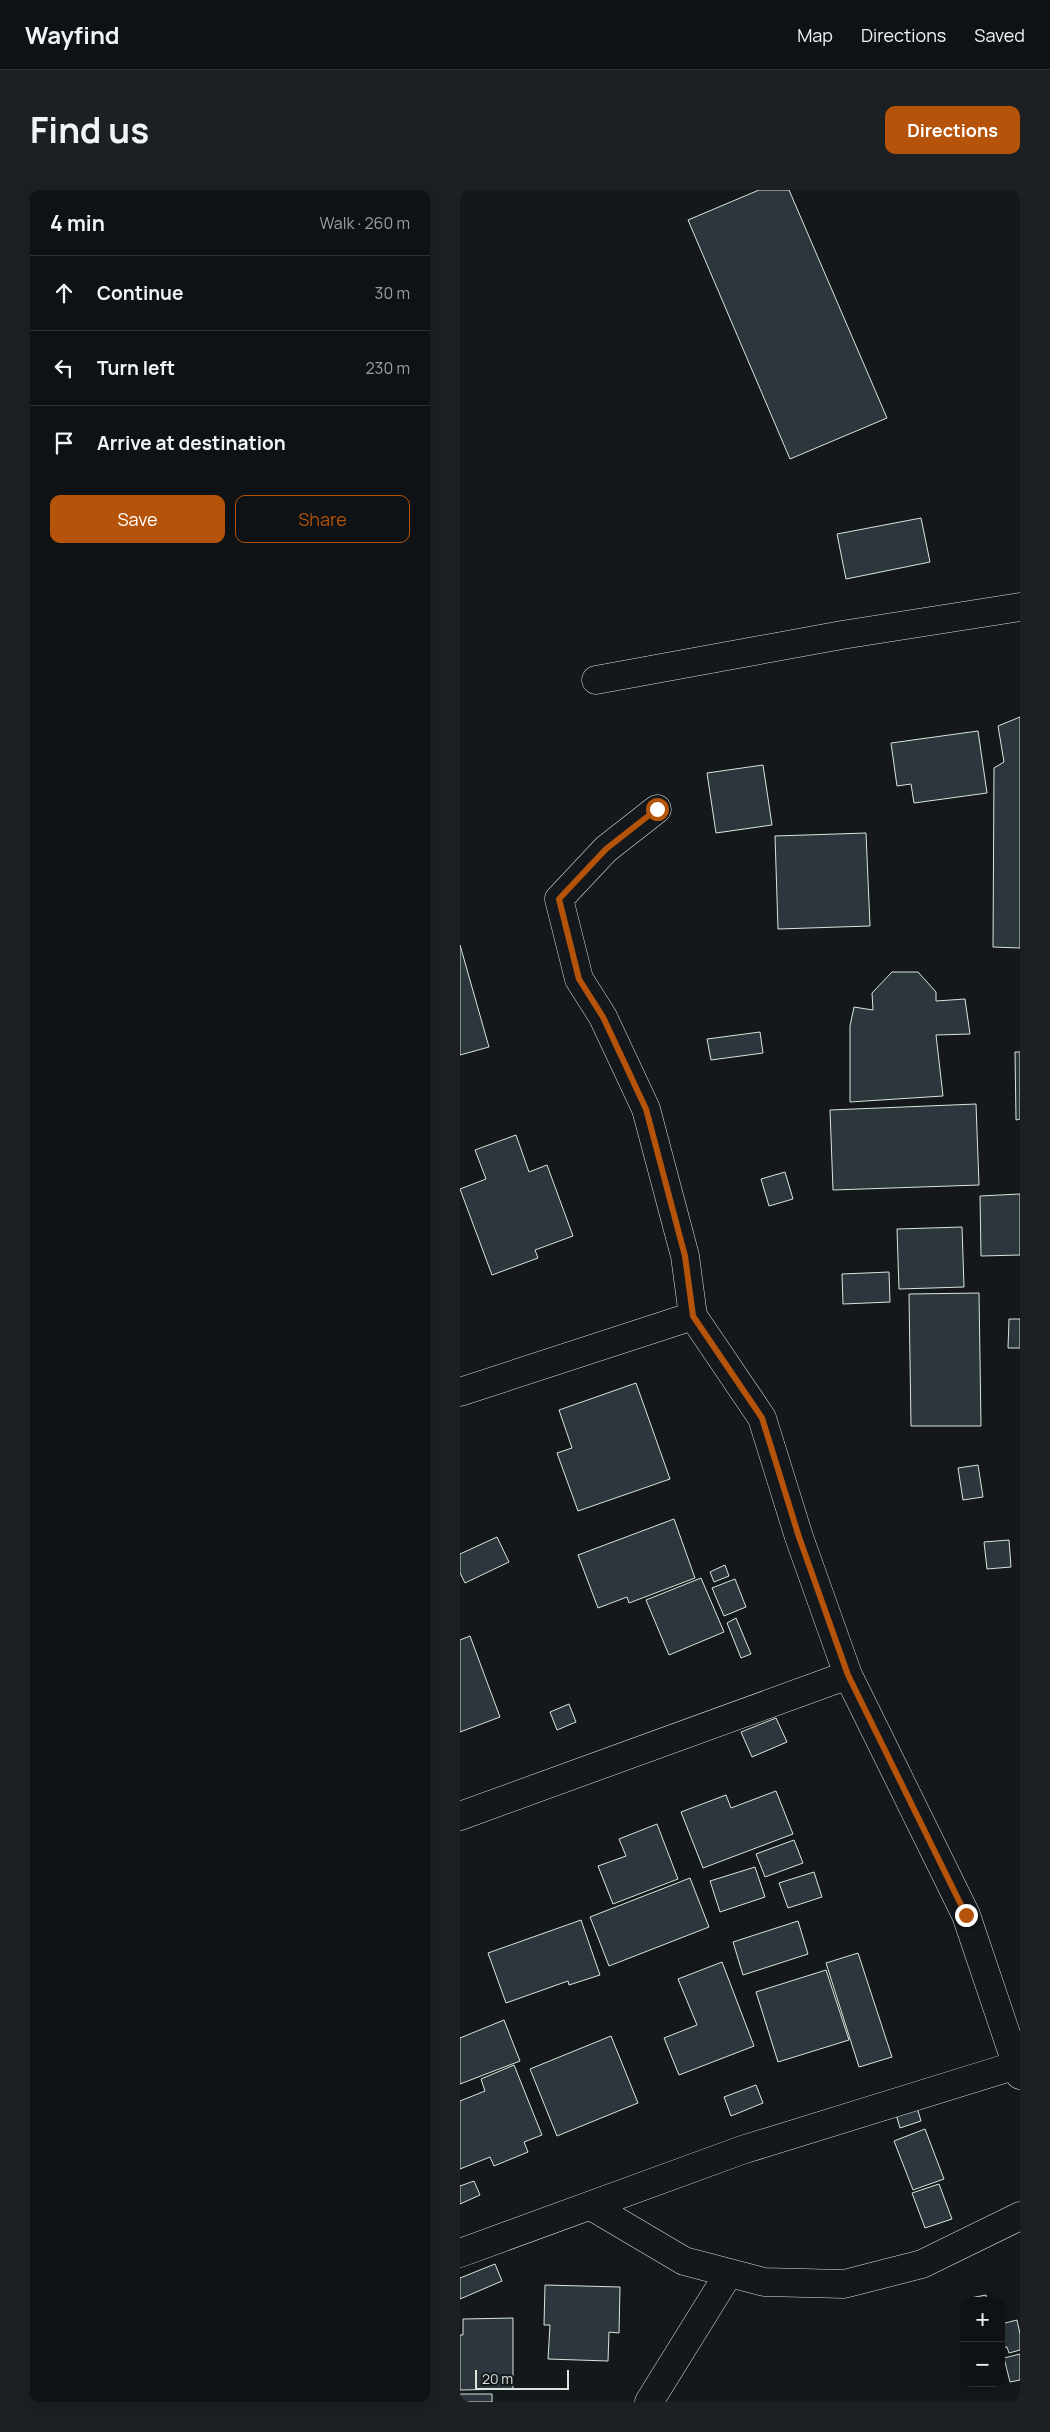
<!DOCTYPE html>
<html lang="en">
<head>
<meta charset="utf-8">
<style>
	:root { --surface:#0f1215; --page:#1d2022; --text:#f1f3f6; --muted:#9b9ea0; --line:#2f3234; --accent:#b45309 }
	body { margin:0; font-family:Manrope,sans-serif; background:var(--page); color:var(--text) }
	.controls { position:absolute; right:15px; bottom:15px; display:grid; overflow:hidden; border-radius:10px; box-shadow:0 2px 12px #0003 }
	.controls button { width:45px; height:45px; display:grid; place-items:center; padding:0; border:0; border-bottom:1px solid var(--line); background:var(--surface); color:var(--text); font:25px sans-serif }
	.scale { position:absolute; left:15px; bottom:12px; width:94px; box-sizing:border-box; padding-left:5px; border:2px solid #d8e6dc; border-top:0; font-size:14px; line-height:18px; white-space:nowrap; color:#d8e6dc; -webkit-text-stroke:4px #14181c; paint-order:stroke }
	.stop { position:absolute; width:15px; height:15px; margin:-11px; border:4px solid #b45309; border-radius:50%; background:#fff }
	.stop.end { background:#b45309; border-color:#fff; box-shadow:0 1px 5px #0008 }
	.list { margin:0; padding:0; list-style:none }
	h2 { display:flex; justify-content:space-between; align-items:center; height:65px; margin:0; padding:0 20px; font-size:21px }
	h2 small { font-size:16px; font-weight:400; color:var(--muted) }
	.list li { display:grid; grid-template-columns:32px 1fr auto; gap:15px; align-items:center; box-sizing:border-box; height:75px; padding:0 20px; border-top:1px solid var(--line) }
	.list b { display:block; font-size:19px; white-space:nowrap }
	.list em { font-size:16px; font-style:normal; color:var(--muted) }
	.actions { display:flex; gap:10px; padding:15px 20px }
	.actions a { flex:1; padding:11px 0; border:1px solid var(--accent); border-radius:10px; text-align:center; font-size:18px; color:var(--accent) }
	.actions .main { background:var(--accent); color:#fff }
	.icon { flex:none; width:28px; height:28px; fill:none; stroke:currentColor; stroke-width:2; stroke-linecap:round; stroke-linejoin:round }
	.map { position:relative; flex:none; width:560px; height:2212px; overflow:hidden; border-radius:10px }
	header { display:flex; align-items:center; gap:30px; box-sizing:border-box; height:70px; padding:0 25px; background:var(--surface); border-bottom:1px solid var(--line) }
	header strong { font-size:24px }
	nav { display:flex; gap:28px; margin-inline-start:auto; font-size:18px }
	.intro { display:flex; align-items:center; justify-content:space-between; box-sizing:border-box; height:120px; padding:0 30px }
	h1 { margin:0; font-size:35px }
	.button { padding:12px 22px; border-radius:10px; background:var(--accent); color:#fff; font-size:18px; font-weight:700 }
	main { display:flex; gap:30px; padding:0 30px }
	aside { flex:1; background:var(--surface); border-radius:10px; box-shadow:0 2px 12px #0003 }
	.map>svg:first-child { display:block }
	.building { fill:#2c363c; stroke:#d8e6dc }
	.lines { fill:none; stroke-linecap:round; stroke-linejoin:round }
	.minor-casing { stroke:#d8e6dc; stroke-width:29 }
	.minor { stroke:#14181c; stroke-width:28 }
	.route { stroke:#b45309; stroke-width:6 }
</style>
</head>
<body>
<header>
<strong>Wayfind</strong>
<nav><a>Map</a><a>Directions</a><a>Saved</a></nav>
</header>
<div class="intro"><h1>Find us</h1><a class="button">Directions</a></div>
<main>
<aside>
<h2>4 min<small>Walk · 260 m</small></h2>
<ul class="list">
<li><svg class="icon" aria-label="ahead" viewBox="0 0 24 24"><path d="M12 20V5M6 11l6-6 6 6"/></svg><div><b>Continue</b></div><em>30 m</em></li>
<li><svg class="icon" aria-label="left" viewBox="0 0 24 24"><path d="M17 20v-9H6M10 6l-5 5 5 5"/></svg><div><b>Turn left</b></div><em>230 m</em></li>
<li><svg class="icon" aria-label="arrive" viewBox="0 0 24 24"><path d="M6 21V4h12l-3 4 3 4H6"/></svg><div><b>Arrive at destination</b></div></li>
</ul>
<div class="actions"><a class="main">Save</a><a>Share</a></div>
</aside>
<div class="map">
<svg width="560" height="2212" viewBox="0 0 560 2212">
	<rect width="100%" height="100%" fill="#14181c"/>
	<!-- building -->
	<path class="building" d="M299,0H329L427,228L330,269L228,30Z
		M461,328L470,372L386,389L377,344Z
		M560,527V758L533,757L534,578L544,572L538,536Z
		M518,541L527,603L454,613L451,594L437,596L431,553Z
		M303,575L312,635L256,643L247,583Z
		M406,643L410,736L318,739L315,646Z
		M0,755L29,857L0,865Z
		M432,782H458L476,802V811L505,809L510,844L476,845L483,906L390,912V836L394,817L413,820L412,803Z
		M300,842L303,863L251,870L247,849Z
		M555,862H560V929L556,930Z
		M516,914L519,995L373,1000L370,920Z
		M56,945L69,982L87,975L113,1046L75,1060L78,1068L32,1085L0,999L26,989L15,960Z
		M325,982L333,1009L309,1016L301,989Z
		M560,1004V1065L521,1066L520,1006Z
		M502,1037L504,1097L439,1099L437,1039Z
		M429,1082L430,1112L383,1114L382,1084Z
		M519,1103L521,1236H451L449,1104Z
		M549,1129H560V1158H548Z
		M176,1193L210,1289L118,1321L97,1263L112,1258L99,1220Z
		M518,1275L523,1307L503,1310L498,1278Z
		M214,1329L235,1388L169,1413L167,1407L138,1418L118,1365Z
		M37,1347L49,1372L5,1393L0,1383V1364Z
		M549,1350L551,1377L527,1379L524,1352Z
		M265,1375L269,1386L254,1392L250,1382Z
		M241,1388L264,1442L209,1465L186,1410Z
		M275,1389L286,1417L264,1426L252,1398Z
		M276,1428L291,1464L281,1468L267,1433Z
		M10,1446L40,1527L0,1542V1450Z
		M109,1514L116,1532L97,1540L90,1522Z
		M316,1528L327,1552L292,1567L281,1542Z
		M316,1601L333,1644L243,1678L221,1622L266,1605L271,1618Z
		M197,1634L218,1689L153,1714L138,1676L166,1666L159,1649Z
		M334,1650L343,1673L305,1687L296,1664Z
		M295,1677L305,1707L260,1722L250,1691Z
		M354,1682L362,1707L328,1718L319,1693Z
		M230,1688L249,1737L149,1776L130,1727Z
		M121,1730L140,1785L109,1795L108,1791L46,1813L28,1763Z
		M338,1731L348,1764L283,1785L273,1752Z
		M398,1763L432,1867L399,1877L366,1773Z
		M262,1772L294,1856L219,1885L204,1848L237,1835L218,1789Z
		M366,1780L389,1850L318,1872L296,1802Z
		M44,1830L60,1871L0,1894V1848Z
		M151,1846L178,1913L97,1946L70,1879Z
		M54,1875L82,1945L64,1952L68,1962L34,1976L30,1967L0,1979V1911L25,1901L21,1889Z
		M296,1895L303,1913L271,1926L264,1907Z
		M456,1914L461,1931L440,1938L435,1921Z
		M465,1939L484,1989L453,2000L434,1951Z
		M14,1991L20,2005L0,2014V1996Z
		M479,1994L492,2029L465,2038L452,2003Z
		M35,2074L42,2091L0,2109V2088Z
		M85,2095L160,2097L159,2143L149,2142L148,2171L88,2169L90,2135H84Z
		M526,2105L527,2111H505V2109Z
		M53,2128V2199L0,2200V2145H3V2129Z
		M557,2130L560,2144V2160L549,2163L547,2157L541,2158V2134Z
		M560,2164V2190L550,2192L544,2168Z
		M0,2204H32V2212H0Z"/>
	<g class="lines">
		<defs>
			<path id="minor" d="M136,490L382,445L560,417
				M197,619L146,659L99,709L119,789L143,827L186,919L225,1066L233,1126L302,1228L339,1347L388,1485L506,1725L560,1885
				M0,1202L233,1126
				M0,1626L388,1485
				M131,2016L224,2071L304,2092L384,2094L462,2074L560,2026
				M0,2063L282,1960L557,1875
				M189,2212L269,2083"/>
		</defs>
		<!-- minor casing -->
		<use href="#minor" class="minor-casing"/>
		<!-- minor -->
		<use href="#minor" class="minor"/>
	</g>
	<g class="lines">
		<!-- route -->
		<path class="route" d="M197,619L146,659L99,709L119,789L143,827L186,919L225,1066L233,1126L302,1228L339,1347L388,1485L506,1725"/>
	</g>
</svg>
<div class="controls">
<button>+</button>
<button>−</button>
</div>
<div class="scale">20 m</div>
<div class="stop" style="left:197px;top:619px"></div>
<div class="stop end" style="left:506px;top:1725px"></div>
</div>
</main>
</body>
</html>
